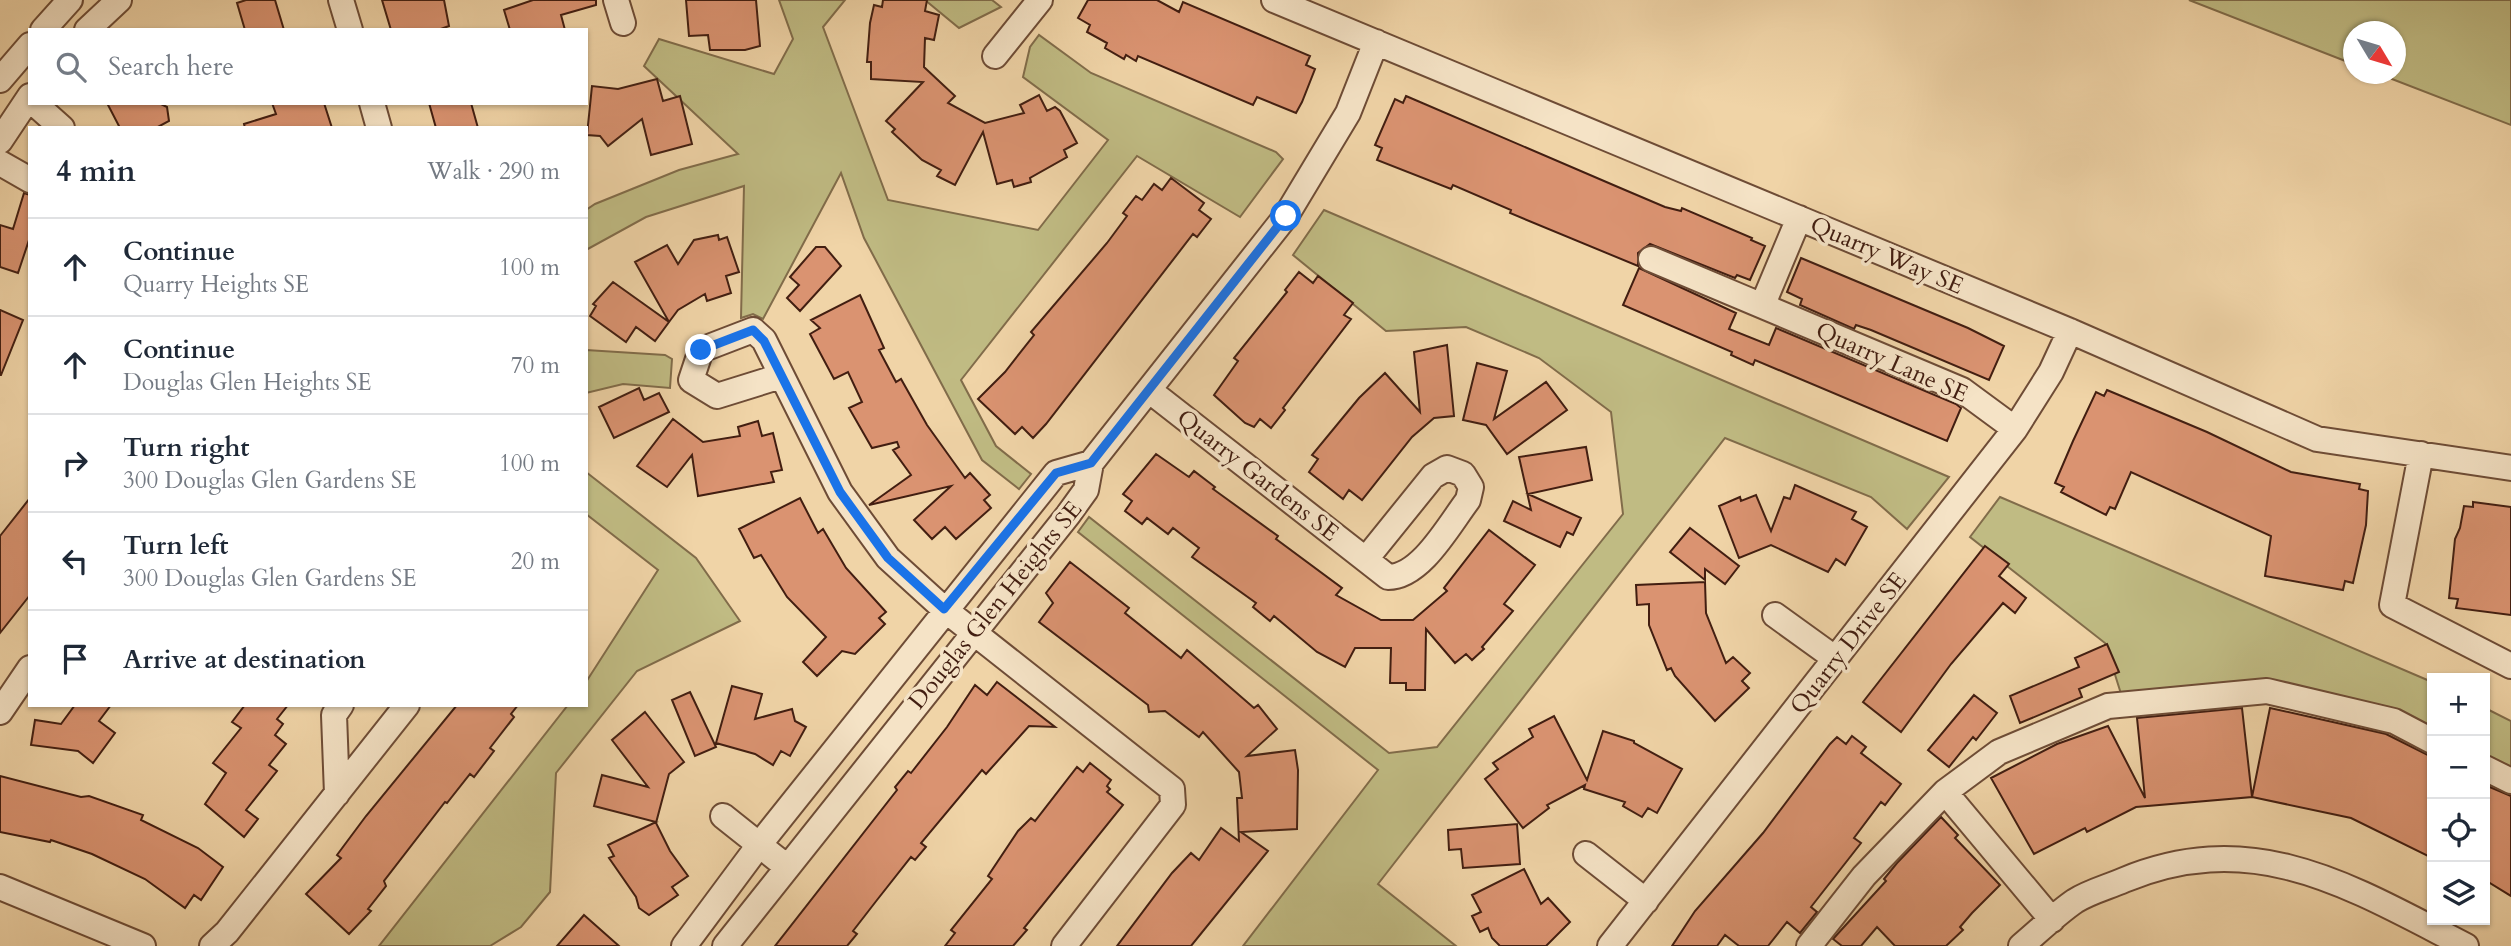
<!DOCTYPE html>
<html lang="en">
<head>
<meta charset="utf-8">
<style>
	:root { --surface:#fff; --page:#f6f6f7; --text:#1f2937; --muted:#747a83; --line:#e0e1e3 }
	body { margin:0; font-family:Cardo,serif; background:var(--page); color:var(--text) }
	.controls { position:absolute; right:21px; bottom:21px; display:grid; overflow:hidden; border-radius:0px; box-shadow:0 2px 5px #0004 }
	.controls button { width:63px; height:63px; display:grid; place-items:center; padding:0; border:0; border-bottom:2px solid var(--line); background:var(--surface); color:var(--text); font:35px sans-serif }
	.compass { position:absolute; left:2343px; top:21px; width:63px; height:63px; border-radius:50%; background:var(--surface); box-shadow:0 2px 5px #0004; rotate:128deg }
	.stop { position:absolute; width:21px; height:21px; margin:-16px; border:5px solid #1a73e8; border-radius:50%; background:#fff }
	.stop.end { background:#1a73e8; border-color:#fff; box-shadow:0 2px 7px #0008 }
	.list { margin:0; padding:0; list-style:none }
	h2 { display:flex; justify-content:space-between; align-items:center; height:91px; margin:0; padding:0 28px; font-size:30px }
	h2 small { font-size:23px; font-weight:400; color:var(--muted) }
	.list li { display:grid; grid-template-columns:46px 1fr auto; gap:21px; align-items:center; box-sizing:border-box; height:98px; padding:0 28px; border-top:2px solid var(--line) }
	.list b { display:block; font-size:26px; white-space:nowrap }
	.list p { margin:0; font-size:23px; white-space:nowrap; color:var(--muted) }
	.list em { font-size:23px; font-style:normal; color:var(--muted) }
	.icon { flex:none; width:38px; height:38px; fill:none; stroke:currentColor; stroke-width:2; stroke-linecap:round; stroke-linejoin:round }
	.map { position:relative; flex:none; width:2511px; height:946px; overflow:hidden }
	.search { position:absolute; background:var(--surface); box-shadow:0 2px 5px #0004; left:28px; top:28px; width:560px; height:77px; display:flex; align-items:center; gap:18px; box-sizing:border-box; padding:0 24px; border-radius:0px; color:var(--muted); font-size:26px }
	.panel { position:absolute; background:var(--surface); box-shadow:0 2px 5px #0004; left:28px; top:126px; width:560px; height:581px; border-radius:0px }
	.map>svg:first-child { display:block }
	.green { fill:#c0bb83; stroke:#816c4a; stroke-width:2 }
	.building { fill:#da9371; stroke:#421e11; stroke-width:2 }
	.lines { fill:none; stroke-linecap:round; stroke-linejoin:round }
	.minor-casing { stroke:#6e4c36; stroke-width:28 }
	.minor { stroke:#f5e3c6; stroke-width:24 }
	.route { stroke:#1a73e8; stroke-width:9 }
	.labels { text-anchor:middle; stroke-width:7; stroke-linejoin:round; paint-order:stroke }
	.street-label { font-size:24px; fill:#421e11; stroke:#f5e3c6 }
</style>
</head>
<body>
<div class="map">
<svg width="2511" height="946" viewBox="0 0 2511 946">
	<rect width="100%" height="100%" fill="#f0d4a7"/>
	<filter id="stains"><feTurbulence type="fractalNoise" baseFrequency=".00286" numOctaves="4"/><feColorMatrix values="0 0 0 0 .2 0 0 0 0 .09 0 0 0 0 .02 0 0 0 .5 -.17"/></filter>
	<radialGradient id="worn" r=".72"><stop offset=".6" stop-color="#630" stop-opacity="0"/><stop offset="1" stop-color="#630" stop-opacity=".3"/></radialGradient>
	<!-- green -->
	<path class="green" d="M779,0H845L823,27L888,200L1038,230L1108,140L1023,77L1030,47L1039,35L1091,73L1276,152L1283,159L1240,217L1137,156L961,380L996,446L1031,474L1019,489L982,460L864,238L841,173L763,319L753,314L741,318L744,186L646,217L586,250V210L595,204L679,170L738,154L644,66L659,39L774,74L793,39Z
		M925,0H992L1001,7L959,28Z
		M2189,0H2511V125L2379,74H2396V32H2354L2353,64Z
		M1324,210L1949,477L1907,529L1871,497L1725,438L1378,884L1456,946H1243L1378,770L1078,532L1089,517L1389,753L1437,747L1623,514L1611,412L1539,358L1466,327L1386,331L1293,255Z
		M586,350L665,355L672,359L670,388L623,384L586,393Z
		M586,472L696,558L740,621L637,671L556,773L550,892L521,927L490,946H379L568,705H586V682L658,570L586,514Z
		M2000,497L2432,682V731L2325,694L2123,700L2105,643L1970,537Z
		M2485,708L2511,721V773L2485,759Z"/>
	<!-- building -->
	<path class="building" d="M246,0H275L284,30H245L237,3Z
		M382,0H444L449,26L438,30H391Z
		M533,0H596V5L561,15L565,30H510L504,10Z
		M686,0H756L760,46L745,50H710L708,35L689,36Z
		M883,0H927L925,11L939,15L934,40L925,38L924,67L955,96L948,103L985,123L1024,113L1020,105L1039,95L1047,111L1055,107L1060,111L1077,143L1064,150L1067,157L1030,178L1031,182L1014,187L1012,180L997,184L983,132L955,185L937,176L941,170L922,160L892,132L895,129L886,121L923,82L871,79V62H867L870,23L874,5L882,7Z
		M1088,0H1157L1179,12L1183,2L1310,56L1306,65L1315,69L1302,102L1296,113L1257,97L1253,105L1138,56L1136,61L1126,55L1124,59L1105,48L1107,43L1087,32L1090,25L1078,18Z
		M657,79L663,101L680,96L692,144L651,155L642,119L608,146L600,136L587,135L592,86L618,89Z
		M1406,96L1618,187L1665,207L1681,211L1682,208L1752,238L1751,240L1765,246L1750,280L1737,275L1735,278L1650,244L1638,253V266L1510,213L1511,210L1453,185L1451,189L1377,160L1382,148L1375,145L1395,99L1403,103Z
		M107,103H159L167,107L169,121L156,128H120Z
		M272,103H324L332,128H245L244,124L276,114Z
		M429,103H471L478,128H436Z
		M1171,178L1204,203L1199,210L1211,219L1197,237L1193,234L1046,424L1033,438L1022,427L1015,434L978,399L1005,372L1034,335L1031,332L1107,243L1127,216L1123,213L1136,196L1142,200L1154,184L1162,190Z
		M24,193L30,195V237L18,273L0,267V225L13,229Z
		M718,235L719,240L727,237L739,272L726,276L731,293L707,301L705,294L678,310L669,322L635,262L667,245L678,264L694,240Z
		M816,247H825L841,266L800,311L787,298L799,285L790,277Z
		M1801,258L1968,328L2004,346L1989,380L1871,330L1856,325L1854,329L1800,305L1802,299L1787,292Z
		M1639,268L1736,313L1729,329L1769,345L1776,328L1956,404L1961,408L1947,441L1755,360L1753,365L1731,355L1732,352L1623,305Z
		M1299,272L1313,283L1318,276L1353,303L1344,315L1351,319L1283,408L1285,410L1271,428L1260,419L1254,427L1245,423L1214,395L1238,361L1234,358L1287,292L1285,290Z
		M613,282L669,322L655,341L636,327L626,342L590,316L596,306L593,304Z
		M860,295L884,348L879,350L896,382L901,379L927,425L965,478L970,473L990,495L984,500L991,508L956,539L945,527L932,539L914,520L951,486L869,505L911,475L893,450L899,447L897,442L872,448L849,408L862,402L848,372L834,379L810,334L820,328L811,320Z
		M0,310L23,320L1,375H0Z
		M1447,345L1454,416L1434,418L1412,437L1362,500L1349,490L1343,499L1309,472L1318,459L1312,455L1359,398L1385,373L1420,412L1414,352Z
		M1477,363L1507,371L1494,419L1546,382L1567,410L1507,454L1486,425L1463,420Z
		M639,388L644,400L659,393L669,412L614,438L599,407Z
		M2107,390L2207,432L2291,472L2360,484L2359,489L2368,491L2366,525L2353,583L2345,581L2343,590L2265,576L2271,536L2131,472L2115,509L2110,507L2106,515L2061,492L2064,487L2055,483L2073,441L2096,392L2104,396Z
		M673,419L703,442L740,436L738,427L758,421L762,436L773,433L782,470L771,472L774,482L698,496L692,455L667,487L637,466Z
		M1586,447L1592,480L1528,494L1581,518L1573,535L1567,532L1560,547L1504,521L1513,501L1531,510L1519,457Z
		M1156,454L1189,477L1194,471L1215,487L1213,489L1278,536L1276,539L1342,588L1336,595L1381,620H1413L1447,591L1444,588L1489,530L1535,565L1504,604L1513,611L1482,647L1484,649L1472,660L1466,654L1455,663L1426,629L1425,690H1406V683H1390L1391,648H1355L1345,667L1317,652L1274,616L1270,621L1253,607L1256,603L1192,557L1199,548L1173,528L1168,534L1147,518L1142,524L1125,511L1132,501L1123,494Z
		M1795,485L1856,512L1852,519L1867,527L1845,565L1836,559L1828,572L1771,545L1739,558L1719,506L1740,497L1741,501L1756,495L1771,531L1784,497L1790,499Z
		M30,498V595L0,633V536Z
		M800,498L818,533L823,529L846,568L886,612L879,618L885,624L855,654L842,651L817,676L803,662L826,637L787,597L761,555L754,558L739,529Z
		M2473,502L2511,507V615L2456,608L2458,599L2449,598L2455,539L2460,528L2464,506L2473,507Z
		M1690,528L1739,566L1725,584L1705,569V580L1670,552Z
		M1985,546L2009,564L1999,576L2026,598L2015,613L2003,603L1951,664L1901,732L1863,702Z
		M1070,562L1129,608L1125,613L1181,658L1187,650L1254,708L1258,705L1277,729L1247,756L1295,750L1298,770L1297,829L1241,832L1268,851L1191,946H1117L1172,873L1191,853L1199,860L1221,828L1239,841L1237,798H1242L1239,772L1203,732L1199,737L1165,711L1149,712L1148,705L1039,622L1053,603L1046,593Z
		M1705,582L1706,613L1726,663L1733,657L1750,673L1742,681L1749,688L1715,721L1675,676L1671,668L1667,670L1649,625V604L1637,605L1636,585Z
		M2107,644L2119,672L2079,689L2082,697L2020,723L2010,696L2079,667L2075,658Z
		M997,682L1055,727L1029,726L986,774L982,770L921,843L926,847L915,860L911,857L877,900L853,931L857,934L847,946H775L897,790L895,787L908,771L911,773L947,727L975,685L987,695Z
		M732,686L762,694L755,719L792,709L795,721L806,727L790,756L781,751L773,765L755,754L716,743Z
		M690,692L716,747L695,756L672,700Z
		M1974,695L1997,713L1976,740L1973,737L1949,767L1928,750Z
		M75,705H111L99,721L115,733L93,763L78,751L31,745L35,720L61,724Z
		M245,705H288L277,719L283,724L275,735L286,744L269,765L277,771L246,810L258,819L244,837L205,804L226,773L213,763L241,728L232,722Z
		M457,705H518L511,714L514,717L490,748L494,751L474,777L470,774L447,803L445,802L384,881L386,886L368,909L371,911L349,934L306,894L341,858L337,855L366,816Z
		M2242,708L2252,797L2136,807L2087,832L2085,828L2034,854L1991,778L2057,744L2108,726L2145,798L2137,718Z
		M2270,708L2386,734L2432,757V858L2351,818L2252,797Z
		M645,712L684,762L669,774L656,823L670,851L688,876L672,887L678,895L649,915L639,908L636,897L609,858L614,856L608,845L656,822L594,806L602,775L648,787L612,740Z
		M1554,716L1587,780L1603,731L1634,741V743L1682,769L1657,813L1648,808L1642,817L1623,806L1625,802L1584,789L1585,785L1547,805L1549,808L1523,828L1485,779L1498,769L1493,763L1533,737L1529,729Z
		M1852,736L1866,747L1861,753L1901,784L1885,805L1881,802L1854,838L1861,843L1811,907L1817,912L1800,933L1787,922L1768,946H1739L1725,935L1717,946H1672L1695,911L1763,833L1830,744L1837,737L1846,744Z
		M1090,763L1111,780L1107,786L1110,789L1107,792L1123,805L1024,928L1027,930L1013,946H945L955,933L951,930L992,879L988,876L1018,831L1031,818L1035,821L1077,767L1083,772Z
		M0,776L81,797L89,796L143,815L141,820L198,848L223,867L201,900L194,895L185,908L145,879L92,854L51,840L50,842L0,832Z
		M2485,785L2511,796V896L2485,880Z
		M1941,817L1958,835L1955,838L2000,885L1972,913L1960,927L1963,930L1946,946H1895L1877,927L1861,946H1842L1833,939L1886,881L1884,879L1897,863Z
		M1517,824L1520,864L1463,868L1461,849L1449,850L1448,830Z
		M1524,869L1541,904L1548,898L1570,922L1546,946H1500L1492,938L1488,928L1480,932L1472,916L1481,912L1472,895Z
		M584,915L619,946H557Z"/>
	<g class="lines">
		<defs>
			<path id="minor" d="M341,0L350,30
				M616,0L623,23
				M1274,0L2070,331L2317,439L2511,468
				M43,30L70,0
				M87,30L119,0
				M995,56L1040,0
				M0,80L30,45
				M34,103L62,128
				M372,103L379,128
				M0,141L30,96
				M0,163L30,180
				M1651,259L1962,390L2015,429
				M1763,304L1799,218
				M781,376L717,396L691,380L701,350L753,330L764,340L840,492L888,558L944,609L1172,789L1173,805L1064,946
				M1150,391L1388,577C1421,577 1449,525 1468,500L1471,487L1463,474L1447,468L1433,476L1366,559
				M2421,454L2392,605L2511,666
				M1091,463L1286,216L1348,113L1376,42
				M1775,615L1836,659
				M0,712L30,668
				M2485,768L2511,781
				M1945,792L2052,920
				M337,794L334,715L341,705
				M723,816L787,867
				M1586,854L1646,901
				M0,887L143,946
				M212,946L227,932L407,705
				M684,946L759,845L1056,473L1091,463L1086,490L1068,515L725,946
				M1610,946L2015,429L2051,372L2070,331
				M1809,946L1864,876L1945,792L1999,752L2108,706L2267,691L2394,721L2432,741
				M2021,946C2039,931 2056,914 2075,901C2089,892 2108,887 2124,880C2255,826 2351,887 2466,946"/>
		</defs>
		<!-- minor casing -->
		<use href="#minor" class="minor-casing"/>
		<!-- minor -->
		<use href="#minor" class="minor"/>
	</g>
	<g class="lines">
		<!-- route -->
		<path class="route" d="M701,350L753,330L764,341L840,492L888,558L944,609L1056,473L1091,463L1286,216"/>
	</g>
	<g class="labels">
		<!-- street labels -->
		<g class="street-label">
			<text transform="translate(1887 255) rotate(23)" y="8">Quarry Way SE</text>
			<text transform="translate(1892 362) rotate(24)" y="8">Quarry Lane SE</text>
			<text transform="translate(1258 475) rotate(38)" y="8">Quarry Gardens SE</text>
			<text transform="translate(995 605) rotate(-51)" y="8">Douglas Glen Heights SE</text>
			<text transform="translate(1848 643) rotate(-52)" y="8">Quarry Drive SE</text>
		</g>
	</g>
	<rect width="100%" height="100%" filter="url(#stains)"/>
	<rect width="100%" height="100%" fill="url(#worn)"/>
</svg>
<div class="controls">
<button>+</button>
<button>−</button>
<button><svg class="icon" aria-label="locate" viewBox="0 0 24 24"><circle cx="12" cy="12" r="6"/><path d="M12 2v4M12 18v4M2 12h4M18 12h4"/></svg></button>
<button><svg class="icon" aria-label="layers" viewBox="0 0 24 24"><path d="M12 4l9 5-9 5-9-5zM3 14l9 5 9-5"/></svg></button>
</div>
<svg class="compass" viewBox="-18 -18 36 36"><path d="M0-13l5 13h-10z" fill="#e53935"/><path d="M0 13l5-13h-10z" fill="#747a83"/></svg>
<div class="stop" style="left:1286px;top:216px"></div>
<div class="stop end" style="left:701px;top:350px"></div>
<div class="search"><svg class="icon" aria-label="search" viewBox="0 0 24 24"><circle cx="10" cy="10" r="6"/><path d="M15 15l6 6"/></svg>Search here</div>
<section class="panel">
<h2>4 min<small>Walk · 290 m</small></h2>
<ul class="list">
<li><svg class="icon" aria-label="ahead" viewBox="0 0 24 24"><path d="M12 20V5M6 11l6-6 6 6"/></svg><div><b>Continue</b><p>Quarry Heights SE</p></div><em>100 m</em></li>
<li><svg class="icon" aria-label="ahead" viewBox="0 0 24 24"><path d="M12 20V5M6 11l6-6 6 6"/></svg><div><b>Continue</b><p>Douglas Glen Heights SE</p></div><em>70 m</em></li>
<li><svg class="icon" aria-label="right" viewBox="0 0 24 24"><path d="M7 20v-9h11M14 6l5 5-5 5"/></svg><div><b>Turn right</b><p>300 Douglas Glen Gardens SE</p></div><em>100 m</em></li>
<li><svg class="icon" aria-label="left" viewBox="0 0 24 24"><path d="M17 20v-9H6M10 6l-5 5 5 5"/></svg><div><b>Turn left</b><p>300 Douglas Glen Gardens SE</p></div><em>20 m</em></li>
<li><svg class="icon" aria-label="arrive" viewBox="0 0 24 24"><path d="M6 21V4h12l-3 4 3 4H6"/></svg><div><b>Arrive at destination</b></div></li>
</ul>
</section>
</div>
</body>
</html>
